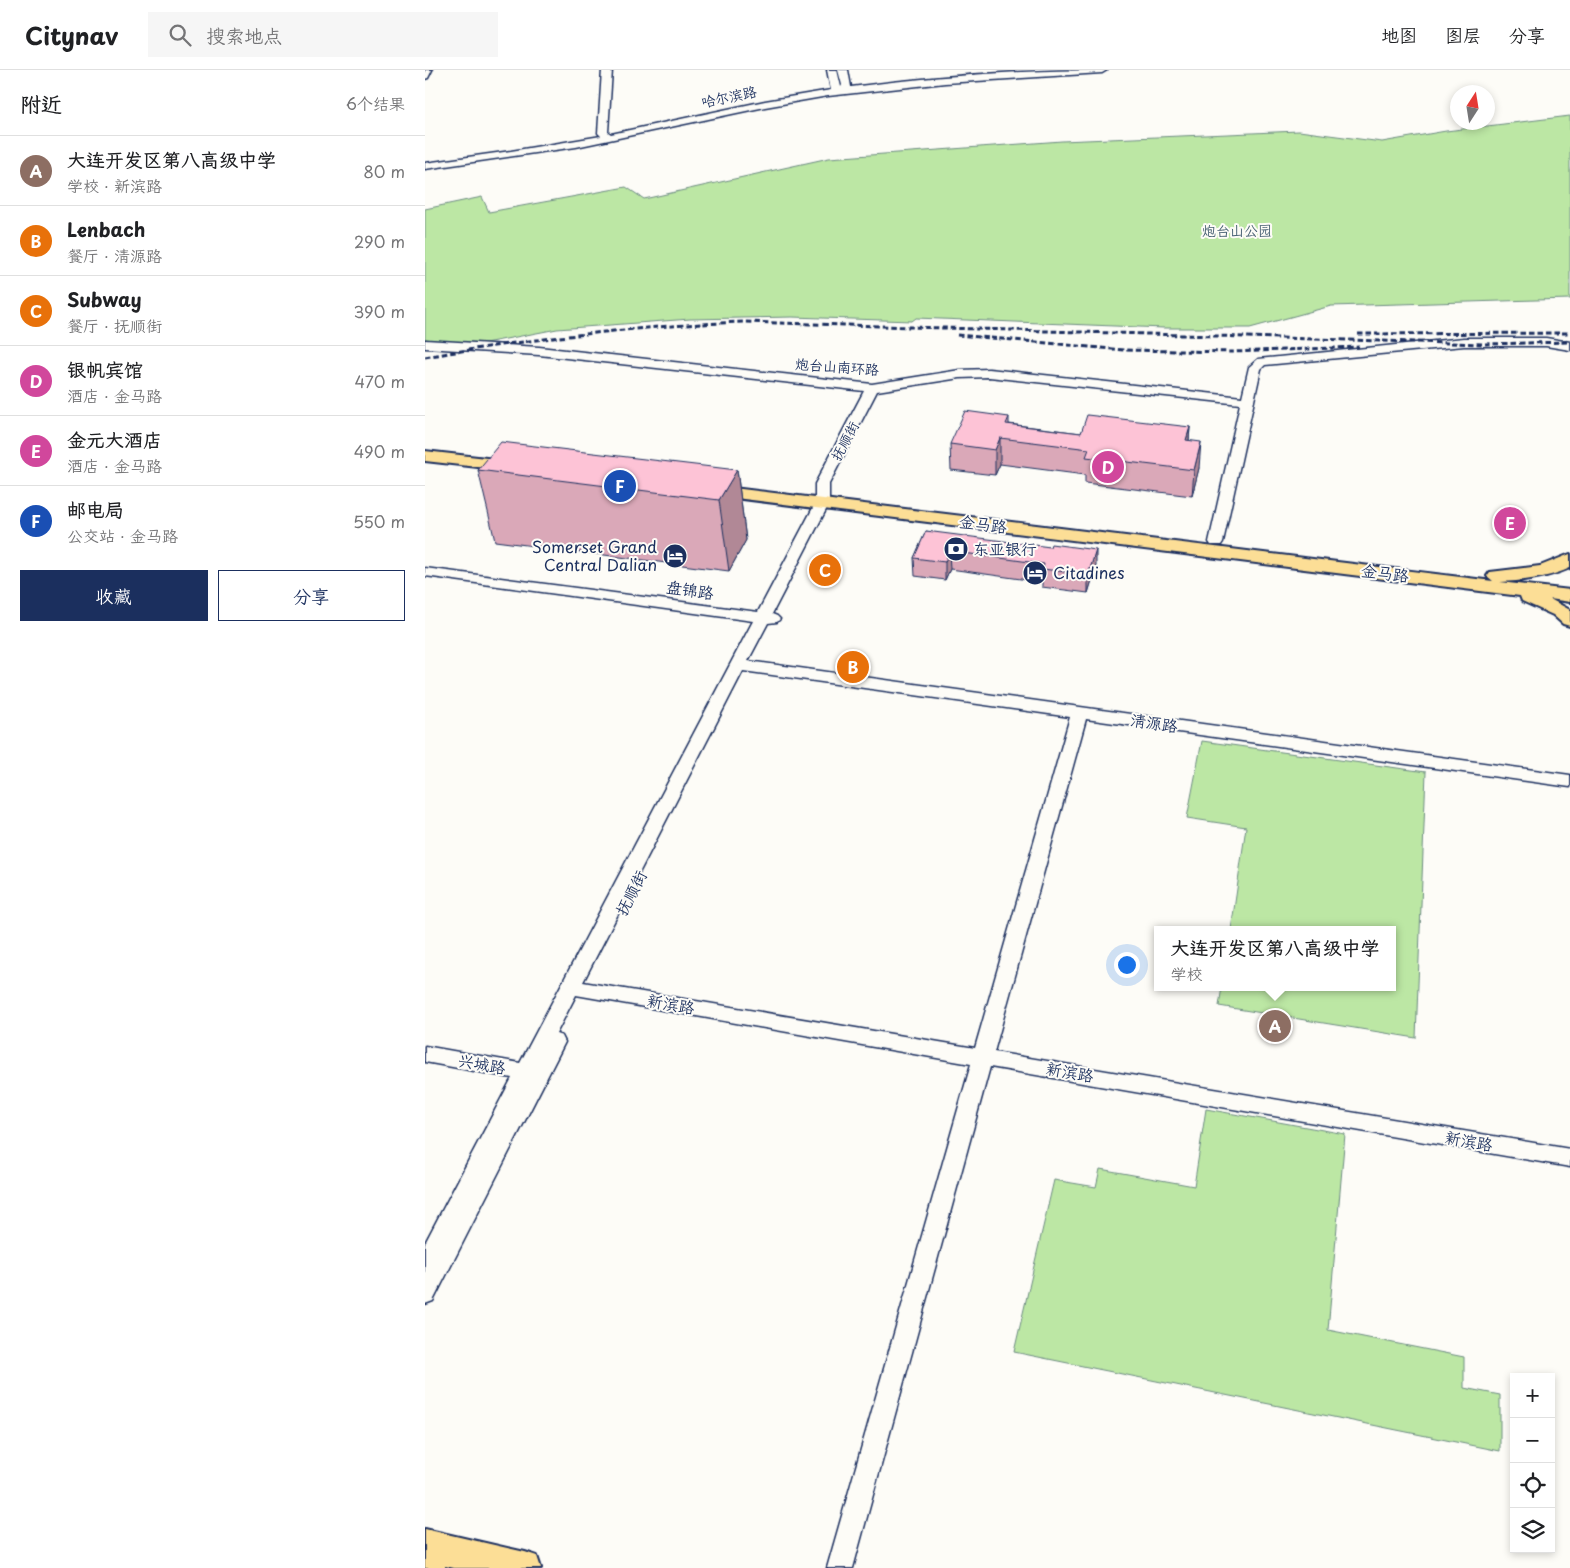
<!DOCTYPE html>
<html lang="zh">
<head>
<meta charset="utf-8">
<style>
	:root { --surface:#fff; --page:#f6f6f6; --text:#202124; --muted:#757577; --line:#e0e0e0; --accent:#1b2f5e }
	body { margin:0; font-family:"Playpen Sans","LXGW WenKai TC",sans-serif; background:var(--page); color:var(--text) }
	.controls { position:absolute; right:15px; bottom:15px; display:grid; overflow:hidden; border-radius:0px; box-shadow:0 2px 8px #0003 }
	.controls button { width:45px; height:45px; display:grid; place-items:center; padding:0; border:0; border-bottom:1px solid var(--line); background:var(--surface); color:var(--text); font:25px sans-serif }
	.compass { position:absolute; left:1025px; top:15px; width:45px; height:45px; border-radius:50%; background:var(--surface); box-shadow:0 2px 8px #0003; rotate:12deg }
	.you { position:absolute; left:701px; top:894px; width:18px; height:18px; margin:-12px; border:4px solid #fff; border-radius:50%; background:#1a73e8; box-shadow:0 0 0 8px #1a73e833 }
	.badge { display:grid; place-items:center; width:32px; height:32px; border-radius:50%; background:var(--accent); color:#fff; font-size:16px; font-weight:700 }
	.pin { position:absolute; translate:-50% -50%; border:2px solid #fff; box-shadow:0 1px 5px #0006 }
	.popup { position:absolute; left:729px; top:856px; width:242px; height:65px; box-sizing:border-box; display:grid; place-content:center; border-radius:0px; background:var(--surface); filter:drop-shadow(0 1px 4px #0005); font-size:16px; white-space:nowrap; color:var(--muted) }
	.popup b { font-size:19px; color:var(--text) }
	.popup::after { content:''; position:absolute; left:50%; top:100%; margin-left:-10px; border:10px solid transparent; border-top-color:var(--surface) }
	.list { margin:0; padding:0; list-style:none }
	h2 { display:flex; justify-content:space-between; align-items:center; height:65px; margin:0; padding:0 20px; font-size:21px }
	h2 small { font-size:16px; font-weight:400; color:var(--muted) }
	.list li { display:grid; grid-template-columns:32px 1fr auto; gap:15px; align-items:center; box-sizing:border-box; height:70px; padding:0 20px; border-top:1px solid var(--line) }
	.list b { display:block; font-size:19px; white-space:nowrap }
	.list p { margin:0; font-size:16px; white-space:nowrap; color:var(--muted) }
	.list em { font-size:16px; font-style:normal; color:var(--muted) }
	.actions { display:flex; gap:10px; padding:15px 20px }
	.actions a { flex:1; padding:11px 0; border:1px solid var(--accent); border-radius:0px; text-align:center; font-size:18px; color:var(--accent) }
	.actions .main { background:var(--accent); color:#fff }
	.icon { flex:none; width:28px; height:28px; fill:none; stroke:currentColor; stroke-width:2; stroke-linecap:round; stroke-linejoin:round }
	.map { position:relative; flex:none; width:1145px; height:1498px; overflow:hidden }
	header { display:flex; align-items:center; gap:30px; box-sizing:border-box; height:70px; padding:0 25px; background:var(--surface); border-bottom:1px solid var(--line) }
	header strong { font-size:24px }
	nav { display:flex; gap:28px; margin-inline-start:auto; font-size:18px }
	.search { width:350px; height:45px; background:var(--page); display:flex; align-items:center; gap:12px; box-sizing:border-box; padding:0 18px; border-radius:0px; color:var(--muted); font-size:19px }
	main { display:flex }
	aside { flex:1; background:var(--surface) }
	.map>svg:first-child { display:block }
	.green { fill:#bce7a4; stroke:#6c8b81 }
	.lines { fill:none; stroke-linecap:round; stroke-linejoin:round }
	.minor-casing { stroke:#1b2f5e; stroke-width:3 }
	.major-casing { stroke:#1b2f5e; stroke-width:4 }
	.minor { fill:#fdfcf7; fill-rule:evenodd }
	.major { fill:#fcde96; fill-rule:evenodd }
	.rail { stroke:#1b2f5e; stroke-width:3; stroke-dasharray:5.5 3; stroke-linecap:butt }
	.wall { fill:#daa8b8; stroke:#1b2f5e }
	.shaded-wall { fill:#b18896; stroke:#1b2f5e }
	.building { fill:#fdc3d6; stroke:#1b2f5e }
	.labels { text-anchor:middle; stroke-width:4; stroke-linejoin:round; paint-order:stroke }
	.far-street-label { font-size:14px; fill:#1b2f5e; stroke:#fdfcf7 }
	.far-park-label { font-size:14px; fill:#435d70; stroke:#fdfcf7 }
	.street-label { font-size:16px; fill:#1b2f5e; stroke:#fdfcf7 }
	.poi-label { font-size:16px; fill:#1b2f5e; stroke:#fdfcf7; text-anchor:start }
</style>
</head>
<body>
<header>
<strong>Citynav</strong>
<div class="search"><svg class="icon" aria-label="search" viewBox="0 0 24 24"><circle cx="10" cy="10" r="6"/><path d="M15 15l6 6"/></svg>搜索地点</div>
<nav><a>地图</a><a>图层</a><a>分享</a></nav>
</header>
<main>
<aside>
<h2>附近<small>6个结果</small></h2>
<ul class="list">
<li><span class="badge" style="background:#8d6e63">A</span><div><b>大连开发区第八高级中学</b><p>学校 · 新滨路</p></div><em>80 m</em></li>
<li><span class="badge" style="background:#e8710a">B</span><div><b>Lenbach</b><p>餐厅 · 清源路</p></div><em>290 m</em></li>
<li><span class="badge" style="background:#e8710a">C</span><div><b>Subway</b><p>餐厅 · 抚顺街</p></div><em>390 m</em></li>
<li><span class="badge" style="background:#d1479c">D</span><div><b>银帆宾馆</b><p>酒店 · 金马路</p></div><em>470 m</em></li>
<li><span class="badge" style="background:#d1479c">E</span><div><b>金元大酒店</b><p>酒店 · 金马路</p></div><em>490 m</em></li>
<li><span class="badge" style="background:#1a4fb4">F</span><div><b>邮电局</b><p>公交站 · 金马路</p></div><em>550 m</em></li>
</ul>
<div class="actions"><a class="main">收藏</a><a>分享</a></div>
</aside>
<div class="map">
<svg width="1145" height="1498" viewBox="0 0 1145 1498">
	<rect width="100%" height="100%" fill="#fdfcf7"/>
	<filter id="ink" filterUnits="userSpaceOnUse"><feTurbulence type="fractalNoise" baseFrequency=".02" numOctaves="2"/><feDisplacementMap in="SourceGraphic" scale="10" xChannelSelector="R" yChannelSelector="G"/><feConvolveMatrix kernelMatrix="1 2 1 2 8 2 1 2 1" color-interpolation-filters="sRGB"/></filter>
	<g filter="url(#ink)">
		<!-- green -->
		<path class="green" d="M1145,46V229L906,236L825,258H739L491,248L487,251L367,247L265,249L132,259L50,275L0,269V139L57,127L64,142L201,117L219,129L404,88L637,71L874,61L957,72L1021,61Z
			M777,671L1001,702L991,968L794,936L797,917H968V860H806L821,757L762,748Z
			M781,1039L920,1064L903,1260L1039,1287V1318L1075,1325V1381L589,1282L629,1110L671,1117L675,1099L769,1116Z"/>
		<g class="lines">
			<defs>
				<path id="minor" d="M0,0H7L3,8L0,9Z
					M177,0H187L183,62L186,64L340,31L406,20L402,0H412L416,17L417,15L413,0H423L426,17C511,6 596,0 682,0L677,3L520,13L403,26L340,37L151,77L0,99V93L86,81L176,66L173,63Z
					M1039,268H1121L1145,272V280L1121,276H1039L840,295L836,299L798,472L796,475H786L784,472L815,334L564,307L535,308L452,321L404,414V434L347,544L352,546L355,549L352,552L343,553L323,591L1145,705V717L661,649L569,982L1145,1079V1097L565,997L428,1498H402L546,994L151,925L131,964L137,966L140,972L8,1231L0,1234V1173L87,1008L0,992V976L95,993L328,551L0,506V498L333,542L390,434V414L439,321L114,285L0,278V270L114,277L447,314L535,300L564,299L817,327L824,297L833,289ZM318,601L645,647L550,978L158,912Z"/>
				<path id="major" d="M0,381L88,391L94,392L97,396L94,400L88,401L0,391Z
					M284,415L1068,511L1062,506L1065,502L1115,496L1145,484V498C1123,508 1099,511 1075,512L1145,520V532L1125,529L1145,540V556L1138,554L1128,545L1097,531L1095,526L278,424L275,420L278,416Z
					M0,1459L100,1482L112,1486L116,1498H29L20,1496V1498H0Z"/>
			</defs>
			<!-- minor casing -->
			<use href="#minor" class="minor-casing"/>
			<!-- major casing -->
			<use href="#major" class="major-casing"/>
			<!-- minor -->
			<use href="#minor" class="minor"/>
			<!-- major -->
			<use href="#major" class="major"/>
			<!-- rail -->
			<path class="rail" d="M933,264L1145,263
				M532,265L699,280L808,282L934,277
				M0,287C106,269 211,256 318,252L1059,274L1145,272"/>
		</g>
		<!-- wall -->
		<path class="wall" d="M584,347V354L656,363L765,357L764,371L774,398L767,426L660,413V405L575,394L570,405L526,400L525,374Z
			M53,400H312L321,470L304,501L70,471Z
			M501,461L671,497L663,523L617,517V512L525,499L520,510L490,506L489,488Z"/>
		<!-- shaded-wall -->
		<path class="shaded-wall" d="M765,357L763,383L761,370Z
			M575,368V394L570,405V380Z
			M776,372L774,398L767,426L769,400Z
			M312,400L321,470L304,501L294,430Z
			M671,480V497L663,523V505Z
			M524,481L525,499L520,510V492Z"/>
		<!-- building -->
		<path class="building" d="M540,341L584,347L581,354L656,363L662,345L765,357L761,370L776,372L769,400L661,387L664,379L575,368L570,380L525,374Z
			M76,372L312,400L294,430L53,400Z
			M501,461L625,477L626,474L671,480L663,505L618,499L619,494L524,481L520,492L489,488Z"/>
	</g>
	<!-- icons -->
	<defs>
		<symbol id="bank-disc" viewBox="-11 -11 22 22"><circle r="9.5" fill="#1b2f5e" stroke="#fdfcf7"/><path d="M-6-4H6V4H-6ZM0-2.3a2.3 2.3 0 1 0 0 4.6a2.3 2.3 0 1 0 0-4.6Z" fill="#fff"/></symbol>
		<symbol id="hotel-disc" viewBox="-11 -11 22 22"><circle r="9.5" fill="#1b2f5e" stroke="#fdfcf7"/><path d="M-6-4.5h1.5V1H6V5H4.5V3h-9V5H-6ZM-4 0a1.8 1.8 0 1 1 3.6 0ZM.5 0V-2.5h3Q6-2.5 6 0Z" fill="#fff"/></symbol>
	</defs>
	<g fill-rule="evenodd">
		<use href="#bank-disc" x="517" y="465" width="28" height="28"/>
		<use href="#hotel-disc" x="236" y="472" width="28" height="28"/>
		<use href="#hotel-disc" x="596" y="489" width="28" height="28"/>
	</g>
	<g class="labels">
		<!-- far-street labels -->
		<g class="far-street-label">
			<text transform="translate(304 27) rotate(-12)" y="5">哈尔滨路</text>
			<text transform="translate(412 297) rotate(4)" y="5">炮台山南环路</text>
			<text transform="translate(420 371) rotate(-62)" y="5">抚顺街</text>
		</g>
		<!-- far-park labels -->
		<g class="far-park-label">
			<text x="812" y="166">炮台山公园</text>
		</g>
		<!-- street labels -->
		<g class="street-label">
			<text transform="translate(558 454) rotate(7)" y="6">金马路</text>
			<text transform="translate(960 503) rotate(7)" y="6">金马路</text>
			<text transform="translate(265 520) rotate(8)" y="6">盘锦路</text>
			<text transform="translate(729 653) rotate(8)" y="6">清源路</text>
			<text transform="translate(206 823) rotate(-63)" y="6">抚顺街</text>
			<text transform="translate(246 934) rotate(10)" y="6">新滨路</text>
			<text transform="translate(57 994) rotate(10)" y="6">兴城路</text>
			<text transform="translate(645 1002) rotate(10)" y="6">新滨路</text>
			<text transform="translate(1044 1071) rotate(10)" y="6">新滨路</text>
		</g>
		<!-- poi labels -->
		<g class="poi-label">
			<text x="232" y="483" text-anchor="end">Somerset Grand<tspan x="232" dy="18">Central Dalian</tspan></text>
			<text x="548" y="485">东亚银行</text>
			<text x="628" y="509">Citadines</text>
		</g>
	</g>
</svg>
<div class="controls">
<button>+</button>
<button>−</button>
<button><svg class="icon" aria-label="locate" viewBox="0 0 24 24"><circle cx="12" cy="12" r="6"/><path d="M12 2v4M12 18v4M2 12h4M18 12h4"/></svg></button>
<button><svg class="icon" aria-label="layers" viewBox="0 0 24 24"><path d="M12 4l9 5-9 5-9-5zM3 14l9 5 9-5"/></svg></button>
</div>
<svg class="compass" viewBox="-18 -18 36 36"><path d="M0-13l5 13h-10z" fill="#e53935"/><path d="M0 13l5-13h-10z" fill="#757577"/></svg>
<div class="you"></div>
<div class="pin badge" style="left:850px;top:956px;background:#8d6e63">A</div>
<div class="popup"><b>大连开发区第八高级中学</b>学校</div>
<div class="pin badge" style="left:428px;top:597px;background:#e8710a">B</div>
<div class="pin badge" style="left:400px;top:500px;background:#e8710a">C</div>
<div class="pin badge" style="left:683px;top:397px;background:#d1479c">D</div>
<div class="pin badge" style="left:1085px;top:453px;background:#d1479c">E</div>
<div class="pin badge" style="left:195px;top:416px;background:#1a4fb4">F</div>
</div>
</main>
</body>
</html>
